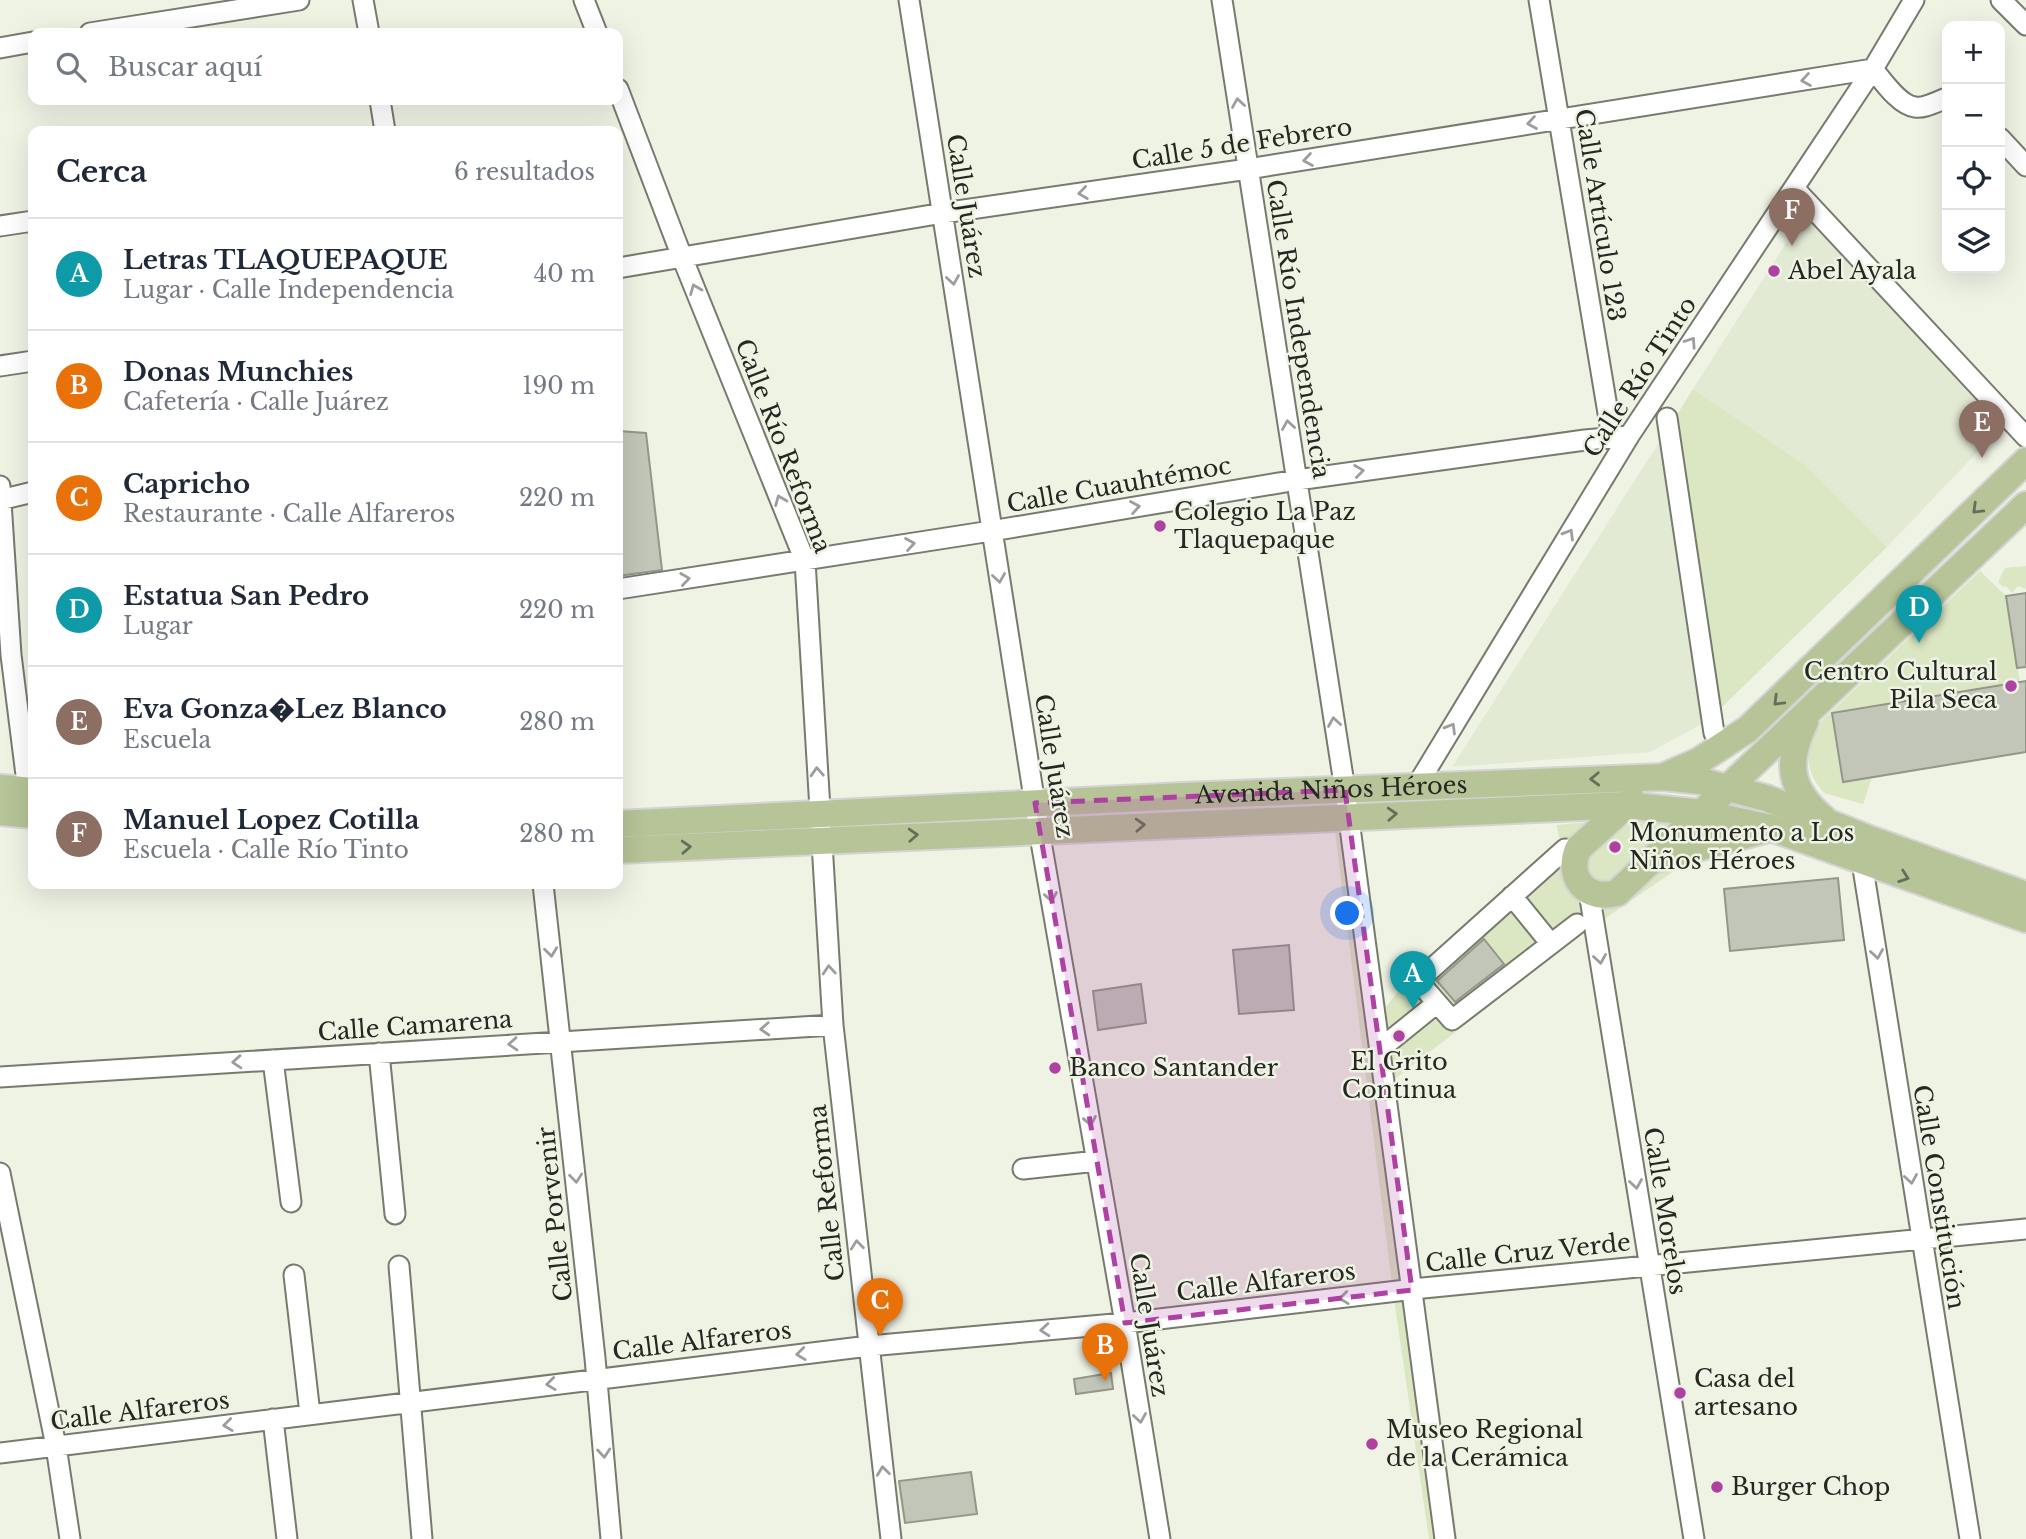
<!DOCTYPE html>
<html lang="es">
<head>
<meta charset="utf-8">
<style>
	:root { --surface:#fff; --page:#f6f6f7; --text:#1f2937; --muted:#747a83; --line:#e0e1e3; --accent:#ae41a1 }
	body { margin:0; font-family:"Libre Baskerville",serif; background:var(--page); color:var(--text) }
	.controls { position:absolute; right:21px; top:21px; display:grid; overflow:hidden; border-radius:14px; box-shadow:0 7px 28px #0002 }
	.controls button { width:63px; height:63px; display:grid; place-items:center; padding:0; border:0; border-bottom:2px solid var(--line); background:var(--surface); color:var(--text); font:35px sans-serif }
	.you { position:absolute; left:1348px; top:914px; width:24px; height:24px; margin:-18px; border:5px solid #fff; border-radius:50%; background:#1a73e8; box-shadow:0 0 0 10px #1a73e833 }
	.badge { display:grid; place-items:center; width:46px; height:46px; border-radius:50%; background:var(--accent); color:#fff; font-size:23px; font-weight:700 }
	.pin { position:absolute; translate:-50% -58px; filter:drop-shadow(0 2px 4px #0008) }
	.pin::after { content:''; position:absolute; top:37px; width:24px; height:21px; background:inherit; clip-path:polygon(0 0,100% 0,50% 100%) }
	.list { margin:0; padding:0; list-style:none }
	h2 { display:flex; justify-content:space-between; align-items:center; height:91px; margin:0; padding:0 28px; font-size:30px }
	h2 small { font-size:23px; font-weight:400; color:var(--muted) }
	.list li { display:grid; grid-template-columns:46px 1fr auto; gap:21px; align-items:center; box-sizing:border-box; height:112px; padding:0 28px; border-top:2px solid var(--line) }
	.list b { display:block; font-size:26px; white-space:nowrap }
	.list p { margin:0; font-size:23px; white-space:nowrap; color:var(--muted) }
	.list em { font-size:23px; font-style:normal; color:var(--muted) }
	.icon { flex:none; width:38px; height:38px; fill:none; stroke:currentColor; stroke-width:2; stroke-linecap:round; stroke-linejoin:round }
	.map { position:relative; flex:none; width:2026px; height:1539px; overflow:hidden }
	.search { position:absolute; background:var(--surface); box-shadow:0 7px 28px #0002; left:28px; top:28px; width:595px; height:77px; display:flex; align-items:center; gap:18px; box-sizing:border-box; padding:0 24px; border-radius:14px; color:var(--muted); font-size:26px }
	.panel { position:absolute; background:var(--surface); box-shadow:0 7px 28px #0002; left:28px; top:126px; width:595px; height:763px; border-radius:14px }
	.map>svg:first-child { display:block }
	.built { fill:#e2ead4 }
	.green { fill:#dae7c2 }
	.building { fill:#c1c6b8; stroke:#929789; stroke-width:2 }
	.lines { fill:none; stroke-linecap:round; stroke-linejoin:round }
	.minor-casing { stroke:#767b6e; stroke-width:23 }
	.major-casing { stroke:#d3d4d3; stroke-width:30 }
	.minor { stroke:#fff; stroke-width:19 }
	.major { stroke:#b6c497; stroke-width:26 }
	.oneway { stroke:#9d9e9c }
	.oneway2 { stroke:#666e57 }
	.marked { fill:#ae41a1; fill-opacity:0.2; stroke:#ae41a1; stroke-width:5; stroke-dasharray:14 9; stroke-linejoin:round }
	.poi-dot { fill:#ae41a1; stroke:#eef3e4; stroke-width:2.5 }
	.labels { text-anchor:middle; stroke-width:5; stroke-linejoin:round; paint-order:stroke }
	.street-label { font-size:24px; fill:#252722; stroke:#eef3e4 }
	.poi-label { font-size:24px; fill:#252722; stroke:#eef3e4; text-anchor:start }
</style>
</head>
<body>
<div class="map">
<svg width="2026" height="1539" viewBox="0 0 2026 1539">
	<rect width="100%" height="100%" fill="#eef3e4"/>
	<!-- built -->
	<path class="built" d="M1804,215L1981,404L1982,447L1887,547L1805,465L1693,389Z
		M1665,433L1704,723L1650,752L1452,767Z"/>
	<!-- green -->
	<path class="green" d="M1693,389L1805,465L1887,547L1719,710L1675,418Z
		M2026,566V589L2018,586L2012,593L2006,586L2003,587L1998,582L2005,568Z
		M1980,571L2006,596L2020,682L1832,713L1843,781L1872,777L1863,804L1824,793C1803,768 1807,755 1815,727Z
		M1640,817L1666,822L1679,843L1677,869L1575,939L1395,1079L1457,1539H1429L1393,1292L1335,832H1362L1386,1007L1414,970L1560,844L1557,825Z"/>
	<!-- building -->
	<path class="building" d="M618,431L646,433L662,570L618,576Z
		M2026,593V667L2017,668L2006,596Z
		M2026,681V752L1843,782L1832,713Z
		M1838,878L1844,940L1730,951L1724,889Z
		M1484,939L1504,964L1455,1002L1437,981Z
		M1289,945L1294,1010L1239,1014L1233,950Z
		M1141,984L1146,1023L1098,1030L1093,991Z
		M1111,1373L1113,1389L1076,1394L1074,1379Z
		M971,1472L977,1514L905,1523L899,1481Z"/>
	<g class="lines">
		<defs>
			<path id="minor" d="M363,0L369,33
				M584,0L597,33
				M909,0L1039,830L1125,1323L1160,1539
				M1222,0L1345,790L1445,1539
				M1539,0L1612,437
				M2001,0L2026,25
				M90,33L299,0
				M0,48L33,42
				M1873,69C1883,81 1899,105 1915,107C1924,109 1938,101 1947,98
				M618,89L682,257L805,561L833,1025L891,1539
				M380,100L385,131
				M2000,138L2026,166
				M1794,188L2026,437
				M0,226L33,221
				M618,268L943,213L1248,169L1873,69
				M0,366L33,361
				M1667,418L1714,733
				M0,486L11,655L28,791
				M0,500L33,492
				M618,589L991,531L1297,480L1585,440L1629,436
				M1416,787L1629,436L1873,69L1914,0
				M1565,849L1418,981L1452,1020L1577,924
				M1862,862L1970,1539
				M543,884L595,1358L611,1539
				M1589,892L1694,1539
				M1512,896L1551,944
				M1380,1049L1437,1003
				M379,1053L395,1214
				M273,1060L291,1202
				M0,1077L833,1025
				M1023,1169L1097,1161
				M0,1173L56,1446L70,1539
				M399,1266L422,1539
				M294,1275L310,1414
				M273,1419L287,1539
				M0,1453L869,1346L1125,1323L1423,1288L2026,1229"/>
			<g id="major">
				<path d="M1805,722C1786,761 1788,789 1823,818"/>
				<path d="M1665,776L1699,761L1748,729L2026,461"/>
				<path d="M0,788L33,791"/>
				<path d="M1632,800L1578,849C1566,879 1587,901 1617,893L2026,505"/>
				<path d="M0,812L33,815"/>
				<path id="s1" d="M618,824L1183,796L1663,777L1701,781L1766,798L1872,840L2026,895"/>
				<path d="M618,850L1626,805L1701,813L1771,828L2026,919"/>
				<path d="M1653,860L1768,829"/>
			</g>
		</defs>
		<!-- minor casing -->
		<use href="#minor" class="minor-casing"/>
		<!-- major casing -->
		<use href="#major" class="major-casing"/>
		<!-- minor -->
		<use href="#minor" class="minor"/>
		<!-- major -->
		<use href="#major" class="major"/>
	</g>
	<!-- one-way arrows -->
	<defs><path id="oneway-chevron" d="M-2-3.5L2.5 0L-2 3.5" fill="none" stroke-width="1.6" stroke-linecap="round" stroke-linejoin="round" transform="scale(1.75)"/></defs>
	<g class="oneway">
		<use href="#oneway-chevron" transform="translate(1806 80) rotate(171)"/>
		<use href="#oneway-chevron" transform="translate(1238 103) rotate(-99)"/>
		<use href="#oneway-chevron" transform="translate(1532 123) rotate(171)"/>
		<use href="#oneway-chevron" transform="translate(1308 160) rotate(171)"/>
		<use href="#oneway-chevron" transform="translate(1083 193) rotate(172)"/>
		<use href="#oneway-chevron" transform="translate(953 280) rotate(81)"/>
		<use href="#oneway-chevron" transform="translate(695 289) rotate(-112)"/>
		<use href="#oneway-chevron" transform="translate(1691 342) rotate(-56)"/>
		<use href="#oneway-chevron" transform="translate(1288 425) rotate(-99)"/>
		<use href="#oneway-chevron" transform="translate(1359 471) rotate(-8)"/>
		<use href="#oneway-chevron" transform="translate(780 500) rotate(-112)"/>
		<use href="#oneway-chevron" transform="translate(1135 507) rotate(-10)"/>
		<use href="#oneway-chevron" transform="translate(1569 534) rotate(-59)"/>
		<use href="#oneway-chevron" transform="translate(910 544) rotate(-9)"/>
		<use href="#oneway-chevron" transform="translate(999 578) rotate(81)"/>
		<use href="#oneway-chevron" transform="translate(685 579) rotate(-8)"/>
		<use href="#oneway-chevron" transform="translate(1334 722) rotate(-99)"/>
		<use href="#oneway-chevron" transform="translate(1451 728) rotate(-59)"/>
		<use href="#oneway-chevron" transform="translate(817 772) rotate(-93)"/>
		<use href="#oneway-chevron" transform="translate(1051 897) rotate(80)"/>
		<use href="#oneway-chevron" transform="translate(551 952) rotate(83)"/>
		<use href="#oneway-chevron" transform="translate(1877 954) rotate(81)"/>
		<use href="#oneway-chevron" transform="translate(1600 959) rotate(81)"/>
		<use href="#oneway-chevron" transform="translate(829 970) rotate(-94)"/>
		<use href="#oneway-chevron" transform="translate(765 1029) rotate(177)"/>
		<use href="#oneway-chevron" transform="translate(513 1044) rotate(176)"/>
		<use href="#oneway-chevron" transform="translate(237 1062) rotate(176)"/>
		<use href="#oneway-chevron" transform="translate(1090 1121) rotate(80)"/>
		<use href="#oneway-chevron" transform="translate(576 1178) rotate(84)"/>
		<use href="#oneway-chevron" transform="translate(1911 1179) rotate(81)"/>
		<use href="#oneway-chevron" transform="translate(1636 1184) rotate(81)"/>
		<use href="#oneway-chevron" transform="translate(857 1245) rotate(-96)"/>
		<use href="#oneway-chevron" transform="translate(1344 1298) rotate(173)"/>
		<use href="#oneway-chevron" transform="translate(1045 1330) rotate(175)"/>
		<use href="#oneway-chevron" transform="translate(801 1354) rotate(173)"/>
		<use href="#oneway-chevron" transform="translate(551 1384) rotate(173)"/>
		<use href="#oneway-chevron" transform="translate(1140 1418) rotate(81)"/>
		<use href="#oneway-chevron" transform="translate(228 1425) rotate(173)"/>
		<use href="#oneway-chevron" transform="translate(604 1453) rotate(85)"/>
		<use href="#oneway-chevron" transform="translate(883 1471) rotate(-97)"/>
	</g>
	<g class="oneway2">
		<use href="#oneway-chevron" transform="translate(1977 509) rotate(136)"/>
		<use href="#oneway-chevron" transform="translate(1778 701) rotate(136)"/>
		<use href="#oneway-chevron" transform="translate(1595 779) rotate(178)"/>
		<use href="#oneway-chevron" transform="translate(1392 814) rotate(-3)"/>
		<use href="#oneway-chevron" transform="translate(1140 825) rotate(-3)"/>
		<use href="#oneway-chevron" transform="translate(913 835) rotate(-3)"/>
		<use href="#oneway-chevron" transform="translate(686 847) rotate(-3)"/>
		<use href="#oneway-chevron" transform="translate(1904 877) rotate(19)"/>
	</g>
	<!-- marked area -->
	<path class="marked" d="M1345,790L1412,1290L1125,1323L1035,803Z"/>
	<!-- markers -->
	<g class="poi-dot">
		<circle cx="1774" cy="271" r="7"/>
		<circle cx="1160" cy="526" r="7"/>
		<circle cx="2011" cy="686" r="7"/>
		<circle cx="1615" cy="847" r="7"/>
		<circle cx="1399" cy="1036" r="7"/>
		<circle cx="1055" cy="1068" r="7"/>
		<circle cx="1680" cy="1393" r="7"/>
		<circle cx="1372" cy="1444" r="7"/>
		<circle cx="1717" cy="1487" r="7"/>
	</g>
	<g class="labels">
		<!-- street labels -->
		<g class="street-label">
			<text transform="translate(1242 144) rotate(-9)" y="8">Calle 5 de Febrero</text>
			<text transform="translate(966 206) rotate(81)" y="8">Calle Juárez</text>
			<text transform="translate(1600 215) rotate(81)" y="8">Calle Artículo 123</text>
			<text transform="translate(1298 329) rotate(81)" y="8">Calle Río Independencia</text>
			<text transform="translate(1640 377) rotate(-57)" y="8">Calle Río Tinto</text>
			<text transform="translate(783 446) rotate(69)" y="8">Calle Río Reforma</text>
			<text transform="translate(1119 485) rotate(-10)" y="8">Calle Cuauhtémoc</text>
			<text transform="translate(1054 766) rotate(81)" y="8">Calle Juárez</text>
			<text dy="8" stroke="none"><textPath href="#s1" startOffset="714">Avenida Niños Héroes</textPath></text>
			<text transform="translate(415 1026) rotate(-4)" y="8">Calle Camarena</text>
			<text transform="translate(827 1193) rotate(-96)" y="8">Calle Reforma</text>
			<text transform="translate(1939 1197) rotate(81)" y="8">Calle Constitución</text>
			<text transform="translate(1665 1211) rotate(81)" y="8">Calle Morelos</text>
			<text transform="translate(555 1214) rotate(-96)" y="8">Calle Porvenir</text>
			<text transform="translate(1528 1253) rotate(-6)" y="8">Calle Cruz Verde</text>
			<text transform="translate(1266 1282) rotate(-7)" y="8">Calle Alfareros</text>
			<text transform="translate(1149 1325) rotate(81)" y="8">Calle Juárez</text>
			<text transform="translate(702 1341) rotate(-7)" y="8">Calle Alfareros</text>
			<text transform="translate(140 1411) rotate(-7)" y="8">Calle Alfareros</text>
		</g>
		<!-- poi labels -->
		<g class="poi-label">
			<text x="1788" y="279">Abel Ayala</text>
			<text x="1174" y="520">Colegio La Paz<tspan x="1174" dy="28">Tlaquepaque</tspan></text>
			<text x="1997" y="680" text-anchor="end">Centro Cultural<tspan x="1997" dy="28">Pila Seca</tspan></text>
			<text x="1629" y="841">Monumento a Los<tspan x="1629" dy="28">Niños Héroes</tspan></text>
			<text x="1399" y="1070" text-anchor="middle">El Grito<tspan x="1399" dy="28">Continua</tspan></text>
			<text x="1069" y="1076">Banco Santander</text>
			<text x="1694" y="1387">Casa del<tspan x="1694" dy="28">artesano</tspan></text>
			<text x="1386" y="1438">Museo Regional<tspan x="1386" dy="28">de la Cerámica</tspan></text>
			<text x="1731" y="1495">Burger Chop</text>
		</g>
	</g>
</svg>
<div class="controls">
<button>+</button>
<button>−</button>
<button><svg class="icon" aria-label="locate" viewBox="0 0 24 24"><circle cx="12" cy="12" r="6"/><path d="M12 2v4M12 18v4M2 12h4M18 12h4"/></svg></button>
<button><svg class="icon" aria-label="layers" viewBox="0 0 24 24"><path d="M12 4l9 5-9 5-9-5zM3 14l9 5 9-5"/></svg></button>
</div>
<div class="you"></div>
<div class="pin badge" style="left:1413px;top:1009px;background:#0f9aa8">A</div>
<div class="pin badge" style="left:1105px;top:1381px;background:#e8710a">B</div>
<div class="pin badge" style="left:880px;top:1336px;background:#e8710a">C</div>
<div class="pin badge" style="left:1919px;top:643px;background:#0f9aa8">D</div>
<div class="pin badge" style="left:1982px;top:458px;background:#8d6e63">E</div>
<div class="pin badge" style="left:1792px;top:246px;background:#8d6e63">F</div>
<div class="search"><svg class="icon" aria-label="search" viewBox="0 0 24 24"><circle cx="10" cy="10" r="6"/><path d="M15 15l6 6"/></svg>Buscar aquí</div>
<section class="panel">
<h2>Cerca<small>6 resultados</small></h2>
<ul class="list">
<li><span class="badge" style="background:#0f9aa8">A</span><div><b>Letras TLAQUEPAQUE</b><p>Lugar · Calle Independencia</p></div><em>40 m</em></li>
<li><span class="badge" style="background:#e8710a">B</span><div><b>Donas Munchies</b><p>Cafetería · Calle Juárez</p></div><em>190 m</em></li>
<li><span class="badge" style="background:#e8710a">C</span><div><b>Capricho</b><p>Restaurante · Calle Alfareros</p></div><em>220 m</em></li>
<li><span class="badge" style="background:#0f9aa8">D</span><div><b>Estatua San Pedro</b><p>Lugar</p></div><em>220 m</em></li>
<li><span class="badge" style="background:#8d6e63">E</span><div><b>Eva Gonza�Lez Blanco</b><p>Escuela</p></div><em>280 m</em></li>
<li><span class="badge" style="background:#8d6e63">F</span><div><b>Manuel Lopez Cotilla</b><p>Escuela · Calle Río Tinto</p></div><em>280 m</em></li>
</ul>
</section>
</div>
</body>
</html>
